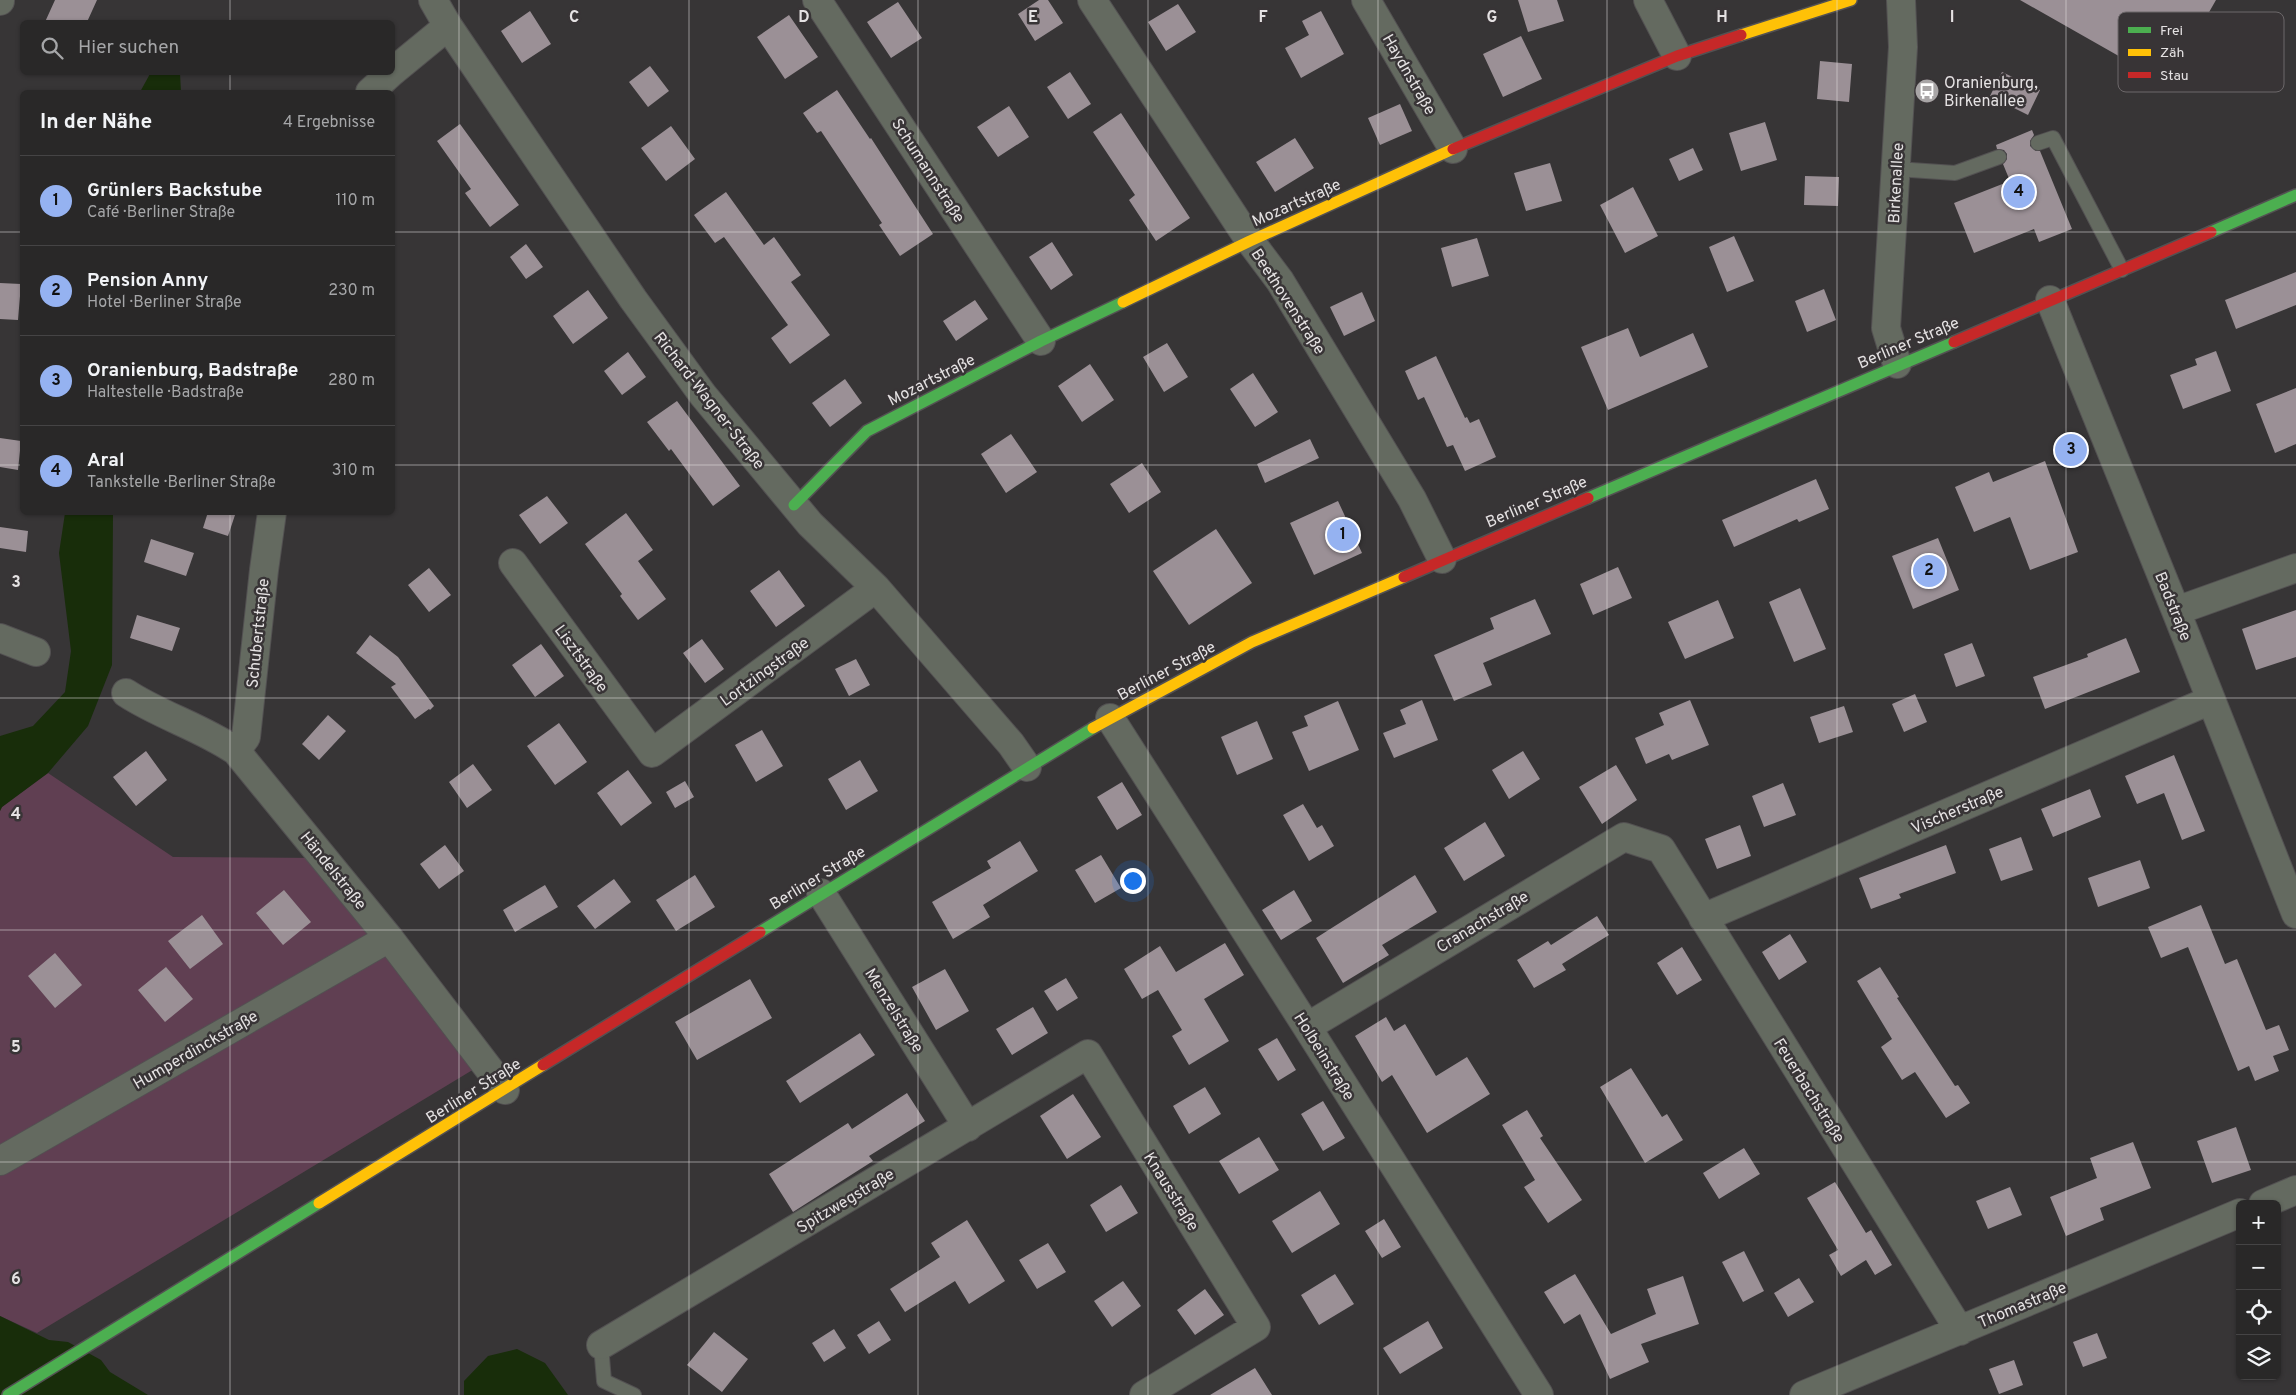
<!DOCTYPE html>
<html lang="de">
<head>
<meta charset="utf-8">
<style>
	:root { --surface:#292828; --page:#353434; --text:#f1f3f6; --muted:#a5a6a8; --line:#454445; --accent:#95b2f1 }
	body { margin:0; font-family:Overpass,sans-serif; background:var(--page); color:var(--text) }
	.controls { position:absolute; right:15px; bottom:15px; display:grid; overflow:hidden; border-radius:8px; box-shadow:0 1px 4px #0004 }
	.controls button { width:45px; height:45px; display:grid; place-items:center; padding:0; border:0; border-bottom:1px solid var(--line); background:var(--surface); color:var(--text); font:25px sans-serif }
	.you { position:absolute; left:1132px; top:880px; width:18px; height:18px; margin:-12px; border:4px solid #fff; border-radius:50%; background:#1a73e8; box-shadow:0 0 0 8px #1a73e833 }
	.badge { display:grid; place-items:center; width:32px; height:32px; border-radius:50%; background:var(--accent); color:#111; font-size:16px; font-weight:700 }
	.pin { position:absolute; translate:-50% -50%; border:2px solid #fff; box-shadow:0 1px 5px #0006 }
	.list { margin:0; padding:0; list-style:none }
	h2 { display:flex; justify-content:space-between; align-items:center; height:65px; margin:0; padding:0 20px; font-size:21px }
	h2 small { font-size:16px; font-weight:400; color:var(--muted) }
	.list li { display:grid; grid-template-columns:32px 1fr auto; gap:15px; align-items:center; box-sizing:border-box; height:90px; padding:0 20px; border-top:1px solid var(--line) }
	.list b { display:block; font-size:19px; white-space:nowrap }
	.list p { margin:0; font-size:16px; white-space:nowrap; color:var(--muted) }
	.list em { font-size:16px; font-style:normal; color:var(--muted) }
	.icon { flex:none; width:28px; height:28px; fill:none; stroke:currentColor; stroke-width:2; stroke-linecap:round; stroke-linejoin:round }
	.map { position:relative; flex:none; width:2296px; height:1395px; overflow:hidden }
	.search { position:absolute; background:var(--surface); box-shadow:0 1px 4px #0004; left:20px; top:20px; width:375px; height:55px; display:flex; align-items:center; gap:12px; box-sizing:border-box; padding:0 18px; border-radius:8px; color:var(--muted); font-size:19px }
	.panel { position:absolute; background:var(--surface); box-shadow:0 1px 4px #0004; left:20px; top:90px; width:375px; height:425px; border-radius:8px }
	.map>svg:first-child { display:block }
	.green { fill:#603f52 }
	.water { fill:#182d0a }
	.building { fill:#9b9096 }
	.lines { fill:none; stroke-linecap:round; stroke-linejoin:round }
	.lane-casing { stroke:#535152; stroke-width:16 }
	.street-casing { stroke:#535152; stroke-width:30 }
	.fast-casing { stroke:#535152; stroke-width:14 }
	.slow-casing { stroke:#535152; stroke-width:14 }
	.jam-casing { stroke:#535152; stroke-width:14 }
	.lane { stroke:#646a60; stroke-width:14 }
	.street { stroke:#646a60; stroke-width:28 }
	.fast { stroke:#4caf50; stroke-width:11 }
	.slow { stroke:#ffc107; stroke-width:11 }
	.jam { stroke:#c62828; stroke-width:11 }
	.grid { fill:none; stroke:#e5e2e3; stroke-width:1; stroke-opacity:0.55 }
	.labels { text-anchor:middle; stroke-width:5; stroke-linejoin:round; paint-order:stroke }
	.street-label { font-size:16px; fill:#e5e2e3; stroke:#383436 }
	.poi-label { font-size:16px; fill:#e5e2e3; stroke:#383436; text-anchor:start }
	.key { fill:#383436; stroke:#6c686a; stroke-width:1 }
	.key-label { font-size:14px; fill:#e5e2e3 }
	.grid-label { font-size:16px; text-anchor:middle; font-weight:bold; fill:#e5e2e3; stroke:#383436; stroke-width:5; stroke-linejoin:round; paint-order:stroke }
</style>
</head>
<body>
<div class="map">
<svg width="2296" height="1395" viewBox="0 0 2296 1395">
	<rect width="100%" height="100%" fill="#373536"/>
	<!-- green -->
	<path class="green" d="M48,773L173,857L321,858L494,1057L37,1333L0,1316V811L2,807Z"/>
	<!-- water -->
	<path class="water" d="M151,72L180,73L181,92H140Z
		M65,513H113L112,665L88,726L48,773L2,807L0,811V736L33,726L65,692L71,651L59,553Z
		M0,1316L49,1340L68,1342L101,1360L110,1372L148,1395H0Z
		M517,1349L545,1363L568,1395H464V1381L488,1356Z"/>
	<!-- building -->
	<path class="building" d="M55,0H97L87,22H45Z
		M1039,0H1048L1063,23L1035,41L1018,14Z
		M1518,0H1557L1564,21L1528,32Z
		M2020,0H2216L2168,84Z
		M898,2L922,38L891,58L867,22Z
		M1178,4L1196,32L1166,51L1148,22Z
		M530,11L551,44L522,63L501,31Z
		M1321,11L1344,54L1301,78L1285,48L1309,35L1302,21Z
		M789,15L818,57L785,79L757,37Z
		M1521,36L1542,79L1503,97L1483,54Z
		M1820,61L1852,64L1849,102L1817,99Z
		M650,66L669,91L648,107L629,82Z
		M1070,72L1091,104L1068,119L1047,87Z
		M2002,72L2040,90L2028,115L1990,96Z
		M837,90L870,139L871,138L933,234L900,256L879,225L882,223L821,131L817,133L803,113Z
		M1400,104L1412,131L1380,145L1368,118Z
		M1009,106L1029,137L998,157L977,127Z
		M1121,113L1190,218L1156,241L1129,200L1135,195L1093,132Z
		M1765,122L1777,160L1741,171L1729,133Z
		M460,124L519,205L490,227L465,193L471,189L437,141Z
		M671,126L695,159L666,181L641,148Z
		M2032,130L2034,135L2030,141V146L2036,151H2040L2072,229L2039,242L2034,229L1974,253L1954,203L2010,181L2003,164L2007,159V154L2004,150L1997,149L1996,145Z
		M1295,138L1314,168L1275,192L1256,162Z
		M1693,148L1703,170L1679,181L1669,159Z
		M1550,163L1562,201L1526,211L1514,173Z
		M1805,176L1839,177L1838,206L1804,205Z
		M1633,187L1658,236L1625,253L1600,205Z
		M726,192L764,245L774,237L801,275L791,282L830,335L790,364L771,338L788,325L724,237L715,243L694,215Z
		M1734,236L1754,281L1727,292L1709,247Z
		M1477,238L1489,276L1452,287L1441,248Z
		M1052,242L1073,275L1051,290L1029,257Z
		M526,244L543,267L526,279L510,257Z
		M2296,272V305L2236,329L2225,300Z
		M0,283L21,284L18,320L0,319Z
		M1824,289L1836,320L1807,332L1795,301Z
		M588,290L608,318L573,344L553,316Z
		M1362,292L1375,321L1344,336L1330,307Z
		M975,300L988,319L956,341L943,321Z
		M1628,328L1640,357L1693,333L1708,367L1608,410L1581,347Z
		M1167,343L1188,377L1164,392L1143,357Z
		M2216,351L2231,391L2183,409L2170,375L2197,365L2195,359Z
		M628,352L646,377L622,395L604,371Z
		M1436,356L1465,418L1467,417L1470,423L1479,419L1496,457L1465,471L1453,445L1447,447L1424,397L1418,400L1405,371Z
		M1090,364L1114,400L1082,422L1058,386Z
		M1253,373L1278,412L1255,427L1230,389Z
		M845,379L862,403L830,427L812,403Z
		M2296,388V444L2275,453L2256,404Z
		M677,401L740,486L713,506L671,449L669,451L647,422Z
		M1011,434L1037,472L1006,493L981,454Z
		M0,438L21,441L18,470L0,467Z
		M1310,439L1319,458L1265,483L1257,464Z
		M2045,461L2078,552L2030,570L2010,517L1974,532L1955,487L1989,472L1993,482Z
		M1142,463L1161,492L1129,513L1110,484Z
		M1816,479L1829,509L1799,522L1797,519L1734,547L1722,520Z
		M547,496L568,523L540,544L519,515Z
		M1338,501L1362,553L1314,575L1290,523Z
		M208,512H236L228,536L203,528Z
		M626,513L653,550L638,561L666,599L638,620L620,596L622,594L585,544Z
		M0,527L28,531L26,552L0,548Z
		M1216,529L1252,583L1189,625L1153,571Z
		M1938,538L1959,590L1913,609L1892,556Z
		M151,539L194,553L186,576L144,562Z
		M1618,567L1632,598L1593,615L1580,584Z
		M429,568L451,595L429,612L408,585Z
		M779,570L805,606L776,627L750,591Z
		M1800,588L1826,649L1794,662L1769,602Z
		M1535,599L1551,634L1483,663L1492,685L1454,701L1434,655L1494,629L1490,618Z
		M1718,600L1734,638L1685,659L1668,622Z
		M2296,610V657L2256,670L2242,629Z
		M137,615L180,628L172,651L130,638Z
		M370,635L398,657L434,706L430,710L429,709L415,719L391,687L396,684L356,653Z
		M2126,638L2140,672L2045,709L2033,677L2088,657L2087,654Z
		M702,639L724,669L705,683L683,653Z
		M1972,643L1985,676L1956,687L1944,654Z
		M541,644L564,676L535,697L512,665Z
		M856,659L870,685L849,696L835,669Z
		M1915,694L1927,722L1904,732L1892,704Z
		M1422,700L1438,740L1394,758L1383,733L1406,724L1400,710Z
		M1690,700L1709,745L1672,760L1669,754L1646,764L1635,738L1664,725L1659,713Z
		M1338,701L1359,750L1309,771L1292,732L1308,726L1304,716Z
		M1844,706L1853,732L1819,743L1810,717Z
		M328,715L346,731L319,760L302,744Z
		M1257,721L1273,759L1237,775L1221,737Z
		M559,723L587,762L555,785L527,746Z
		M762,730L783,766L756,782L735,745Z
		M146,751L167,780L136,806L113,777Z
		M1523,751L1540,779L1509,799L1492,770Z
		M2174,755L2205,831L2182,840L2164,793L2137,804L2125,776Z
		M860,760L878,791L846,810L828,779Z
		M473,764L492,790L467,808L449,782Z
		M1616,765L1637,800L1602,824L1579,787Z
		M628,770L652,803L621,826L597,793Z
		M685,781L694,797L675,808L666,792Z
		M1122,782L1142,815L1117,830L1097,797Z
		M1783,783L1796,815L1764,827L1752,796Z
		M2090,789L2101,817L2053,837L2041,809Z
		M1303,804L1317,828L1322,825L1334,846L1309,861L1283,815Z
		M1485,822L1505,856L1464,881L1444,848Z
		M1740,825L1751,856L1717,869L1705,839Z
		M2021,837L2033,870L2001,881L1989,849Z
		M1020,841L1038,871L983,905L990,917L953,939L932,902L991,868L987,861Z
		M445,845L464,871L439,889L420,864Z
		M1946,845L1956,873L1899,894L1901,898L1871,909L1859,878Z
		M1101,855L1121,888L1095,903L1075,870Z
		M2140,860L2150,888L2098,907L2088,878Z
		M695,875L715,907L676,931L656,900Z
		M1415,875L1437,912L1382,945L1389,955L1343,983L1316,938Z
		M614,879L631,902L595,929L577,906Z
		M545,885L558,907L515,932L503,910Z
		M284,890L311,922L283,945L256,913Z
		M1294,890L1312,921L1281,940L1262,910Z
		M2201,905L2225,964L2237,959L2266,1030L2279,1025L2289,1050L2273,1056L2279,1071L2255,1081L2249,1066L2238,1071L2188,947L2161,958L2148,927Z
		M202,915L223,944L190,969L168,941Z
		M1597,916L1609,935L1562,964L1566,970L1534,988L1517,960L1548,941L1551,945Z
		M1790,934L1807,962L1779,980L1762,952Z
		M1225,943L1244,975L1204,999L1229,1041L1189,1065L1172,1036L1182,1030L1158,990L1142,999L1124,969L1160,946L1176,972Z
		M1682,947L1702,980L1677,995L1657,963Z
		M55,953L82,985L55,1008L28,976Z
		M166,967L193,999L165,1022L138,990Z
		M1880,967L1899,997L1897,998L1955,1086L1958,1085L1970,1103L1946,1118L1915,1072L1902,1080L1881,1047L1892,1039L1857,981Z
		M945,969L969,1011L936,1030L912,987Z
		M1066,978L1078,998L1057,1011L1044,991Z
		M750,979L772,1018L697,1060L675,1022Z
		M1033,1007L1048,1033L1012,1055L996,1029Z
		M1386,1017L1394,1031L1405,1024L1436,1076L1467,1057L1490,1094L1427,1133L1392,1075L1382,1082L1355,1036Z
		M860,1033L875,1055L800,1103L786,1081Z
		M1277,1038L1296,1070L1278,1081L1258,1049Z
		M1631,1068L1662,1117L1667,1114L1683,1140L1645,1163L1600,1087Z
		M1205,1087L1221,1114L1189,1134L1173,1106Z
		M907,1093L925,1121L869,1156L873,1161L793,1212L769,1174L848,1123L852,1129Z
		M1073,1094L1101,1137L1067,1159L1040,1116Z
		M1323,1101L1345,1138L1323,1151L1301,1114Z
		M1527,1110L1543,1136L1540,1138L1582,1200L1548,1223L1524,1187L1535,1180L1502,1125Z
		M2236,1127L2251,1170L2212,1183L2197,1141Z
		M1259,1137L1279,1170L1239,1194L1219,1161Z
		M2133,1142L2151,1188L2100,1208L2104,1220L2066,1236L2050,1197L2097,1178L2090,1158Z
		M1744,1148L1760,1174L1719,1199L1703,1173Z
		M1835,1182L1866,1233L1871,1230L1892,1265L1875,1275L1866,1260L1841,1276L1829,1255L1838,1250L1807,1198Z
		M1121,1185L1138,1213L1106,1232L1090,1205Z
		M2010,1187L2022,1215L1988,1229L1976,1201Z
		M1320,1191L1340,1224L1292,1253L1272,1221Z
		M1384,1219L1401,1247L1382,1258L1365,1231Z
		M967,1220L1005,1281L969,1304L955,1281L905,1312L890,1289L940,1257L931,1243Z
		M1048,1243L1066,1272L1037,1289L1019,1260Z
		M1744,1251L1764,1291L1743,1302L1722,1262Z
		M1335,1274L1354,1304L1319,1325L1301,1295Z
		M1575,1274L1611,1334L1656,1314L1647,1289L1683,1276L1699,1324L1641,1344L1649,1362L1610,1379L1580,1314L1564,1324L1544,1292Z
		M1799,1278L1814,1302L1788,1317L1774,1293Z
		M1123,1281L1141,1306L1112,1327L1094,1301Z
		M1205,1289L1224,1315L1195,1335L1177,1310Z
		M879,1321L891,1340L869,1354L857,1335Z
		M1428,1321L1443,1348L1400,1374L1383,1348Z
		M834,1329L846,1348L824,1362L812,1343Z
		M714,1332L748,1359L722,1392L687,1365Z
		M2097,1333L2107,1358L2083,1367L2073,1342Z
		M2014,1360L2023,1385L1999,1394L1989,1369Z
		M1255,1368L1272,1395H1210Z"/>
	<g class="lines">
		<defs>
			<path id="lane" d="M2038,143L2053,138L2122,270
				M1896,169L1955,173L1999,157
				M601,1345L604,1381L634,1395"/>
			<path id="street" d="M433,0L448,26L633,299L703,395L810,524L876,588L1011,744L1027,767
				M817,0L1041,341
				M1092,0L1250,241L1280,281L1412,499L1442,559
				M1366,0L1453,149
				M1648,0L1677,56
				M0,1V0
				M392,72L448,26
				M370,92L392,72
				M2050,300L2176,611L2296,914
				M1897,364L1886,328L1903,47L1901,0
				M513,563L652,753L876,588
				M2176,611L2296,568
				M0,638L36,652
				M126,693C161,716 201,727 236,751L389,938L505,1090
				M1110,718L1307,1027L1539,1395
				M236,751L246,737L264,570L272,512
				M821,893L968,1127
				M1703,918L2211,700
				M1307,1027L1624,837L1661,849L1960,1331
				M0,1161L389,938
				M2263,1204L2296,1190
				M601,1345L1088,1054L1256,1327L1144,1395
				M1804,1395L2240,1213"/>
			<path id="fast" d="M2211,232L2296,195
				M1588,498L1954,342
				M794,505L867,431L1041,341L1123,302
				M760,932L1093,728
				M8,1395L319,1203"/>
			<path id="slow" d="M1741,35L1851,0
				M1123,302L1250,241L1453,149
				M1093,728L1252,642L1404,577
				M319,1203L543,1065"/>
			<path id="jam" d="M1453,149L1677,56L1741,35
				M1954,342L2211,232
				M1404,577L1588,498
				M543,1065L760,932"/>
		</defs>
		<!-- lane casing -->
		<use href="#lane" class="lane-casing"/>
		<!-- street casing -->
		<use href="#street" class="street-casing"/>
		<!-- fast casing -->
		<use href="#fast" class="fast-casing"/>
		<!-- slow casing -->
		<use href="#slow" class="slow-casing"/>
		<!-- jam casing -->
		<use href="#jam" class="jam-casing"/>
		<!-- lane -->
		<use href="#lane" class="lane"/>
		<!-- street -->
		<use href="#street" class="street"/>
		<!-- fast -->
		<use href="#fast" class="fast"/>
		<!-- slow -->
		<use href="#slow" class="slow"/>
		<!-- jam -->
		<use href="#jam" class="jam"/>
	</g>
	<!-- grid -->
	<path class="grid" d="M230,0V22M459,0V1395M689,0V1395M918,0V1395M1148,0V1395M1378,0V1395M1607,0V1395M1837,0V1395M2066,0V1395M230,72V92M0,232H22M392,232H2296M0,465H22M392,465H2296M230,512V1395M0,698H2296M0,930H2296M0,1162H2296"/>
	<!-- icons -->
	<defs>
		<symbol id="bus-disc" viewBox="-11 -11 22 22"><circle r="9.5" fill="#a8a5a6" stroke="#383436"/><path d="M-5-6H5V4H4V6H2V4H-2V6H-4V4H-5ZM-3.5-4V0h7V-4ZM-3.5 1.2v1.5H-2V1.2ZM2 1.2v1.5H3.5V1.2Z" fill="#fff"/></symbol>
	</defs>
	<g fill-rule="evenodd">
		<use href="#bus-disc" x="1913" y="77" width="28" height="28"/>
	</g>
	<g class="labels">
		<!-- street labels -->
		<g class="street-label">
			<text transform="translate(1410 74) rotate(60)" y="6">Haydnstraße</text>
			<text transform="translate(929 170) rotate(57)" y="6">Schumannstraße</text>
			<text transform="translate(1895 183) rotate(-87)" y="6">Birkenallee</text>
			<text transform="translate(1296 202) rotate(-24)" y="6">Mozartstraße</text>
			<text transform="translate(1289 301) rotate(57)" y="6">Beethovenstraße</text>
			<text transform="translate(1908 342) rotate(-23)" y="6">Berliner Straße</text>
			<text transform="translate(931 379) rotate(-27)" y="6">Mozartstraße</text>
			<text transform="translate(710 400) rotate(52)" y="6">Richard-Wagner-Straße</text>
			<text transform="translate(1536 501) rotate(-23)" y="6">Berliner Straße</text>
			<text transform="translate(2174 606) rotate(68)" y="6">Badstraße</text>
			<text transform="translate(257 633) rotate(-84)" y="6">Schubertstraße</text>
			<text transform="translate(582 658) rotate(54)" y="6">Lisztstraße</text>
			<text transform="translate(1166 670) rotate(-28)" y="6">Berliner Straße</text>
			<text transform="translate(764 671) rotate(-36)" y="6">Lortzingstraße</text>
			<text transform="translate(1957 809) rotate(-23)" y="6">Vischerstraße</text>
			<text transform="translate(334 870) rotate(51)" y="6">Händelstraße</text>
			<text transform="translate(817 877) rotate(-31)" y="6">Berliner Straße</text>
			<text transform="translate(1482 921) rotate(-31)" y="6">Cranachstraße</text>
			<text transform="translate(895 1010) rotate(58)" y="6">Menzelstraße</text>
			<text transform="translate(195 1049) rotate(-30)" y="6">Humperdinckstraße</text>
			<text transform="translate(1325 1056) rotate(58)" y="6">Holbeinstraße</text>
			<text transform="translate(473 1090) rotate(-32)" y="6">Berliner Straße</text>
			<text transform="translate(1810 1090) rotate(58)" y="6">Feuerbachstraße</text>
			<text transform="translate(1172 1191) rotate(58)" y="6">Knausstraße</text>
			<text transform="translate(845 1200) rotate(-31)" y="6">Spitzwegstraße</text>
			<text transform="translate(2022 1304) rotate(-23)" y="6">Thomastraße</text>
		</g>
		<!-- poi labels -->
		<g class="poi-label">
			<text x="1944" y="88">Oranienburg,<tspan x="1944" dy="18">Birkenallee</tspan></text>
		</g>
	</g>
	<!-- legend -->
	<rect x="2118" y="12" width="166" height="80" rx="8" class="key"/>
	<rect x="2128" y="27" width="23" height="6" fill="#4caf50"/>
	<rect x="2128" y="49" width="23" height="7" fill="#ffc107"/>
	<rect x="2128" y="72" width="23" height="6" fill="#c62828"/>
	<g class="key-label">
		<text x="2160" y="35">Frei</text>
		<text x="2160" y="57">Zäh</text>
		<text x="2160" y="80">Stau</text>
	</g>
	<g class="grid-label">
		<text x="574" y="22">C</text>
		<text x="804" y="22">D</text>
		<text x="1033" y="22">E</text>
		<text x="1263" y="22">F</text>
		<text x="1492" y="22">G</text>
		<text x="1722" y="22">H</text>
		<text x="1952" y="22">I</text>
		<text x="16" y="587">3</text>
		<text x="16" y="819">4</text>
		<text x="16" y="1052">5</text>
		<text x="16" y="1284">6</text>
	</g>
</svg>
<div class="controls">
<button>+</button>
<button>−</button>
<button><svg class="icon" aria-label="locate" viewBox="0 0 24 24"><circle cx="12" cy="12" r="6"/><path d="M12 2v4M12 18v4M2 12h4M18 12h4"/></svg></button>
<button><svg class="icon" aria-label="layers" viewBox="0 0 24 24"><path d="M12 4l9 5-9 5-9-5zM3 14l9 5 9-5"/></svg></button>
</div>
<div class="you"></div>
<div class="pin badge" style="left:1343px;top:535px">1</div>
<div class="pin badge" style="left:1929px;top:571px">2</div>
<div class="pin badge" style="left:2071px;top:450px">3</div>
<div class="pin badge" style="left:2019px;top:192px">4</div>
<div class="search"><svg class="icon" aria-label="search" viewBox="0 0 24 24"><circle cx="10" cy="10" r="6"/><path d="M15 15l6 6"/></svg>Hier suchen</div>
<section class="panel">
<h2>In der Nähe<small>4 Ergebnisse</small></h2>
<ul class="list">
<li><span class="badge">1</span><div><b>Grünlers Backstube</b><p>Café · Berliner Straße</p></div><em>110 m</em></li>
<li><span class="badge">2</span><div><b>Pension Anny</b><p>Hotel · Berliner Straße</p></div><em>230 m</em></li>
<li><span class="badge">3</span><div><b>Oranienburg, Badstraße</b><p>Haltestelle · Badstraße</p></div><em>280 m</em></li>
<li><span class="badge">4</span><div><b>Aral</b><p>Tankstelle · Berliner Straße</p></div><em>310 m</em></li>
</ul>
</section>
</div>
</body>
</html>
